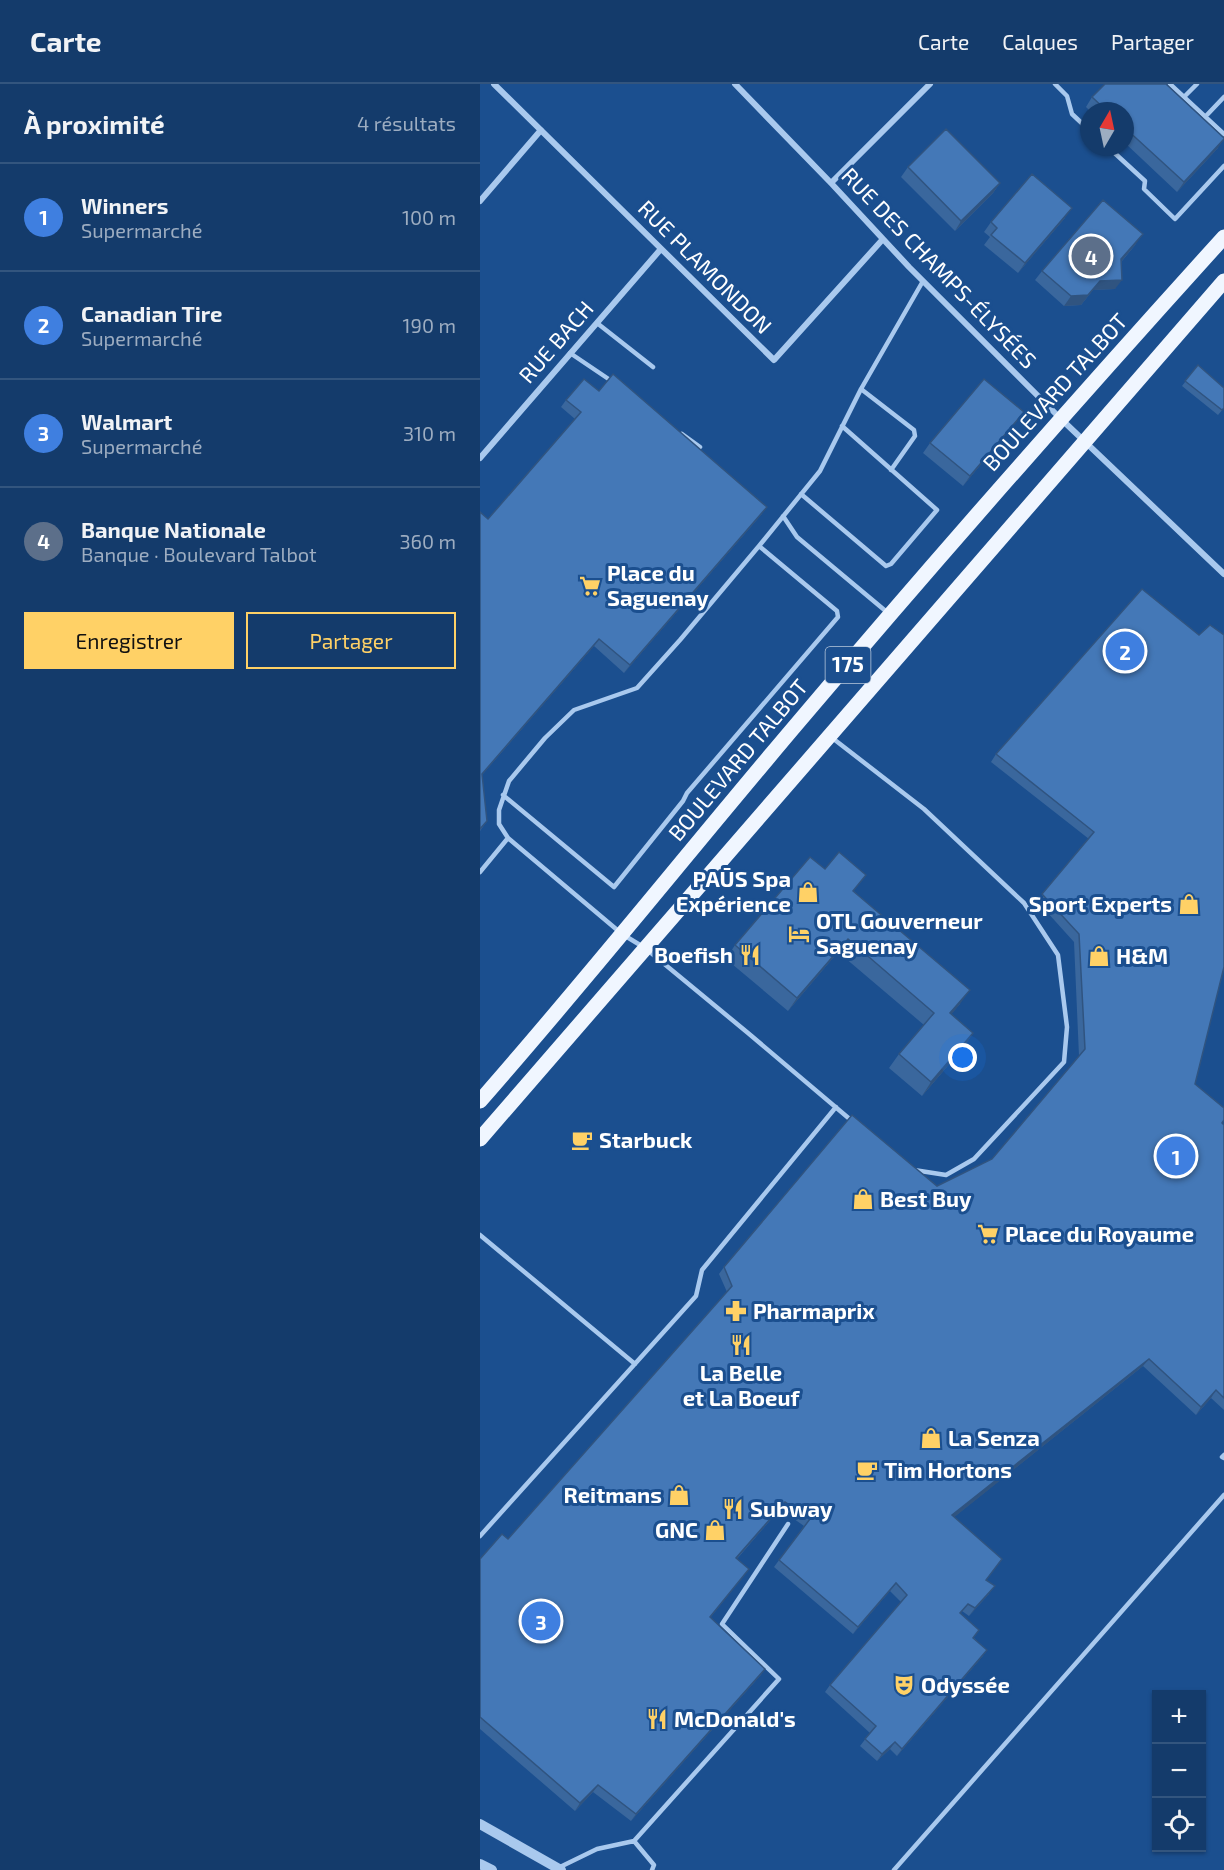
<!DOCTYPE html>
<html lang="fr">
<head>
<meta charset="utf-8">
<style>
	:root { --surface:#143b6b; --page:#214673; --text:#f1f3f6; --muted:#9dadc1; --line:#33557e; --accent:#ffd166 }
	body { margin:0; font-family:"Exo 2",sans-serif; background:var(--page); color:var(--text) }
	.controls { position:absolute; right:18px; bottom:18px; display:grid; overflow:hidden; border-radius:0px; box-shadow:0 2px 4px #0004 }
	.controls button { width:54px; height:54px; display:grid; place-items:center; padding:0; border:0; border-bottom:2px solid var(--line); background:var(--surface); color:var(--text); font:30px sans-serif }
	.compass { position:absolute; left:600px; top:18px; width:54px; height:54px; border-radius:50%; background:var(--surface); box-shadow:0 2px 4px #0004; rotate:9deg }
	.you { position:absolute; left:483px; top:974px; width:21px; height:21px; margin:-15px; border:4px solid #fff; border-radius:50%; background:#1a73e8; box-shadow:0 0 0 9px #1a73e833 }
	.badge { display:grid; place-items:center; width:39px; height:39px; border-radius:50%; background:var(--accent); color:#fff; font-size:20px; font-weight:700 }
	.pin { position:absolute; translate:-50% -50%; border:3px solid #fff; box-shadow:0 2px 6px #0006 }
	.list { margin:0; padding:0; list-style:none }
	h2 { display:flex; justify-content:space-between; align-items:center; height:78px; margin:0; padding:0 24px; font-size:26px }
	h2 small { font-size:20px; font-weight:400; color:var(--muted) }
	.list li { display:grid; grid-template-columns:39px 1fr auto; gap:18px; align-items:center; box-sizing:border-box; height:108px; padding:0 24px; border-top:2px solid var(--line) }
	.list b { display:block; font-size:22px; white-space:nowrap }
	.list p { margin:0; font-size:20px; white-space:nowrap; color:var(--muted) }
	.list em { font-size:20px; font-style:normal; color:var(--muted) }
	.actions { display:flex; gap:12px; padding:18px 24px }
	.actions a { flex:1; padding:14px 0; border:2px solid var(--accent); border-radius:0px; text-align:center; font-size:21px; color:var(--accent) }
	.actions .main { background:var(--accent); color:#111 }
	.icon { flex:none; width:33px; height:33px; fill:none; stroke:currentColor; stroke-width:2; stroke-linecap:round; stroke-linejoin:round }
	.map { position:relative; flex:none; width:744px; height:1786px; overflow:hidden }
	header { display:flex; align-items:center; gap:36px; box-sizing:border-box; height:84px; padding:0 30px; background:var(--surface); border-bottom:2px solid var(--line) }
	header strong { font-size:28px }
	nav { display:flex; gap:33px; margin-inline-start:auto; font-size:21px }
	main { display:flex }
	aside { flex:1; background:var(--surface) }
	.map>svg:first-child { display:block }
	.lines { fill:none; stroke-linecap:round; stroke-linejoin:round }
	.service { stroke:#a9c9ee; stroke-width:4.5 }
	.minor { stroke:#a9c9ee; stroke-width:6 }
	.tertiary { stroke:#a9c9ee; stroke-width:10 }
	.primary { stroke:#f0f6ff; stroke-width:15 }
	.wall { fill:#3a679d }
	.shaded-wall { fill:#305480 }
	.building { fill:#4478b7; stroke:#305480; stroke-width:1.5 }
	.labels { text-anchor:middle; stroke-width:6; stroke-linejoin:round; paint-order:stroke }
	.shield { fill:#1b4f8f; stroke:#bbcadd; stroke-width:1.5 }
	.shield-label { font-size:21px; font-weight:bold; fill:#fff }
	.street-label { font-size:22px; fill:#fff; stroke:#1b4f8f }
	.poi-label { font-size:22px; font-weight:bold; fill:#fff; stroke:#1b4f8f; text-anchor:start }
</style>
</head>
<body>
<header>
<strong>Carte</strong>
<nav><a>Carte</a><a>Calques</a><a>Partager</a></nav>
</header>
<main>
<aside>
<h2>À proximité<small>4 résultats</small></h2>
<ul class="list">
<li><span class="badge" style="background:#3f7fe0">1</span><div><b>Winners</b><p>Supermarché</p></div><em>100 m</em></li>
<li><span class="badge" style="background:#3f7fe0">2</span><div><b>Canadian Tire</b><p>Supermarché</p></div><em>190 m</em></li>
<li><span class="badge" style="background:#3f7fe0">3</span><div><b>Walmart</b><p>Supermarché</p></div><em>310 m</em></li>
<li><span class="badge" style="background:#5c6f8a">4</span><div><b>Banque Nationale</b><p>Banque · Boulevard Talbot</p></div><em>360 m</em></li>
</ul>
<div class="actions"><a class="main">Enregistrer</a><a>Partager</a></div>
</aside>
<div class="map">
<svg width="744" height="1786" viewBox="0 0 744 1786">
	<rect width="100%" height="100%" fill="#1b4f8f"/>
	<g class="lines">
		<!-- service -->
		<path class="service" d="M575,0L587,12L592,30L609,46
			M690,0L744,50
			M704,13L717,0
			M725,33L744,13
			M628,63L665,97L664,105L695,135L744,82
			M117,239L173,283
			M90,269L133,298
			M381,305L434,346L435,352L411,386
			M202,350L220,363
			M321,410L406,482L411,480L457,426L362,342
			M303,432L317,453L408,529
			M351,653L444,725L544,819L578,871L587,943L584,978L494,1075L466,1091L434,1086
			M23,711L134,803L203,717L207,709L358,533L357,527L279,462
			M0,788L28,754
			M372,1037L268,949L165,864L142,850L28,754L19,740V726L29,697L65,654L94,626L157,604L200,556L279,462L340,387L381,305L443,197
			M0,1151L155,1280
			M744,1371L742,1373L744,1374
			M0,1452L216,1212L222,1186L356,1023
			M154,1757L174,1781L172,1786
			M80,1783L117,1765L154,1757L299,1595L242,1540L308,1440
			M414,1786L744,1411"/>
		<!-- minor -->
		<path class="minor" d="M14,0L294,276L403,155
			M255,0L351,99L429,183L580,334L744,490
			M351,99L450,0
			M0,117L61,46
			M0,374L180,166"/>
		<!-- tertiary -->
		<path class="tertiary" d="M0,1740L81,1786
			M0,1780L12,1786"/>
		<!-- primary -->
		<path class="primary" d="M0,1017C110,892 213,762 321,635C459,472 601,311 744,153
			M0,1055L744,197"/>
	</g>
	<!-- wall -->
	<path class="wall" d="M612,13L738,64L697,108L645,59V27H610L606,23Z
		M428,83L520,99L513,109L475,147L421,93Z
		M585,134L538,189L504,161L510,153L504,148L511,138Z
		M656,160L642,177L635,205L613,206L601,221L584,222L555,196L562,187Z
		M718,281L744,304V324L738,331L702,302Z
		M119,307L282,430L144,589L114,562L2,691L7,737L0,747V428L8,435L95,335L81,323L86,316Z
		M537,337L483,402L443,369L450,359Z
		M662,505L715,1000L744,1024V1036L742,1039L744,1041V1326L731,1314L716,1331L663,1282L474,1433L506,1497L509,1510L489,1532L482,1527L480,1530L494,1554L507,1566L502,1573L417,1672L410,1665L397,1677L380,1662L390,1649L345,1608L350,1601L421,1518L410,1507L373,1550L294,1483L324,1442L300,1425L257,1475L269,1485L230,1534L285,1585L280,1592L151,1737L113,1708L95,1727L0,1645V1475L28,1455L247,1208L239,1190L244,1183L457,1102L512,1075L599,972L594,858L557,817L609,755L511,678L516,670Z
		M345,785L375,808L480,920L471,930L493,949L484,963L442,1012L409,984L419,970L444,941L358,868L308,927L246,875L255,861Z"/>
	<!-- shaded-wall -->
	<path class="shaded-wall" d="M744,55L738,64L697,108L704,98Z
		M520,99L513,109L475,147L481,137Z
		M592,124L585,134L538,189L545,179Z
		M663,150L656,160L635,185L641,175Z
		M642,196L635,205L613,206L601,221L584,222L591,212L620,197Z
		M544,328L537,337L483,402L490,392Z
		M287,423L282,430L144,589L150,581Z
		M119,555L114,562L0,693Z
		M368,855L358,868L308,927L317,914Z
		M490,906L480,920L461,943L470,929Z
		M493,949L484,963L442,1012L451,998Z
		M669,1275L663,1282L467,1439L472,1431Z
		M736,1306L731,1314L716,1331L721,1323Z
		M305,1418L300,1425L251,1481L256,1474Z
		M416,1499L410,1507L373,1550L378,1543Z
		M515,1502L509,1510L489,1532L495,1524Z
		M507,1566L502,1573L417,1672L422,1665Z
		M285,1585L280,1592L151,1737L156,1730Z
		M415,1658L410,1665L397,1677L402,1670Z
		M118,1701L113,1708L95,1727L100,1719Z"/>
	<!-- building -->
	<path class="building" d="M625,0H686L744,54V55L704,98L645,44V27H627L612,13Z
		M466,45L520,99L481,137L428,83Z
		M552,90L592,124L545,179L511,151L517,144L511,138Z
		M623,116L663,150L641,175L642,196L620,197L608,211L591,212L562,187Z
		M718,281L744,304V324L742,326L705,297Z
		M133,290L287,423L150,581L119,555L2,690L7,737L0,745V428L8,435L101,328L86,316L104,295L119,307Z
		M504,295L544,328L490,392L450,359Z
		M662,505L719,551L730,541L744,551V883L715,1000L744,1024V1036L742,1039L744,1041V1314L736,1306L721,1323L669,1275L472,1431L522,1475L506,1496L515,1502L495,1524L488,1520L480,1529L499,1546L493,1554L507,1566L422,1665L415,1658L402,1670L385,1655L396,1642L350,1601L427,1511L416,1499L378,1543L299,1476L330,1435L305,1418L256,1474L269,1485L230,1533L285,1585L156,1730L118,1701L100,1719L0,1633V1475L22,1450L28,1455L252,1202L244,1183L372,1031L457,1102L512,1075L605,965L599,850L562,810L614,748L516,670Z
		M359,768L386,791L373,807L490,906L470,929L493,949L451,998L419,970L454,929L368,855L317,914L255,861L330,773L345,785Z"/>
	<!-- icons -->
	<defs>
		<symbol id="supermarket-bare" viewBox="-9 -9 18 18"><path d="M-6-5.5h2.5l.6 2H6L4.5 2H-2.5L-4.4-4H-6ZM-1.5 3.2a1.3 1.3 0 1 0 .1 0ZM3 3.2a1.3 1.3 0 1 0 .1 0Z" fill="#ffd166" stroke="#1b4f8f" stroke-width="2.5" paint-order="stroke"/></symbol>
		<symbol id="shop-bare" viewBox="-9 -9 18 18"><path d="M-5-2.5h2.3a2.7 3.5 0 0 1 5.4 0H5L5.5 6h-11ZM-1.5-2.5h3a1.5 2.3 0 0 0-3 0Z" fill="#ffd166" stroke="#1b4f8f" stroke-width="2.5" paint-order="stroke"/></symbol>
		<symbol id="hotel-bare" viewBox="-9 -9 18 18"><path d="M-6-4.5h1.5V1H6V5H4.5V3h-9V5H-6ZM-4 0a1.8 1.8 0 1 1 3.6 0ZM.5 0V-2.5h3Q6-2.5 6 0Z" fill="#ffd166" stroke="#1b4f8f" stroke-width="2.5" paint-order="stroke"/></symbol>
		<symbol id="restaurant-bare" viewBox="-9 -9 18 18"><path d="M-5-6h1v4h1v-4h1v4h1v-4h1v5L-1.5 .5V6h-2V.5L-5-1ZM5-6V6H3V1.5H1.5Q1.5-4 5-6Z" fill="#ffd166" stroke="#1b4f8f" stroke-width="2.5" paint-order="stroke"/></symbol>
		<symbol id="cafe-bare" viewBox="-9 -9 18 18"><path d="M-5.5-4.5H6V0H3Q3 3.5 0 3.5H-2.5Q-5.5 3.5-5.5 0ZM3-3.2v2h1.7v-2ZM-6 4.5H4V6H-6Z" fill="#ffd166" stroke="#1b4f8f" stroke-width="2.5" paint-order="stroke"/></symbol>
		<symbol id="pharmacy-bare" viewBox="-9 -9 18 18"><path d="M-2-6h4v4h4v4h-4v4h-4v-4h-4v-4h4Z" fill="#ffd166" stroke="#1b4f8f" stroke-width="2.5" paint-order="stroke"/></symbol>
		<symbol id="theatre-bare" viewBox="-9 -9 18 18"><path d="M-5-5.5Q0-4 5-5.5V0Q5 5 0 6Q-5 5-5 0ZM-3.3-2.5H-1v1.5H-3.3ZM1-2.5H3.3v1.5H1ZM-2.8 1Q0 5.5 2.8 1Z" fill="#ffd166" stroke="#1b4f8f" stroke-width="2.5" paint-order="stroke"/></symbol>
	</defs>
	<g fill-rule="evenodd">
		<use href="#supermarket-bare" x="95" y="487" width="30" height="30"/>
		<use href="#shop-bare" x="313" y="793" width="30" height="30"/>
		<use href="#shop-bare" x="694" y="805" width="30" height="30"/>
		<use href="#hotel-bare" x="304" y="835" width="30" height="30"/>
		<use href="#restaurant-bare" x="255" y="856" width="30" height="30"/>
		<use href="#shop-bare" x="604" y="857" width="30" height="30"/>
		<use href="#cafe-bare" x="87" y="1041" width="30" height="30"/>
		<use href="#shop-bare" x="368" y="1100" width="30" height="30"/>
		<use href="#supermarket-bare" x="493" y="1135" width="30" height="30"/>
		<use href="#pharmacy-bare" x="241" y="1212" width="30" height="30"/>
		<use href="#restaurant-bare" x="246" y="1246" width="30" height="30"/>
		<use href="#shop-bare" x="436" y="1339" width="30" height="30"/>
		<use href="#cafe-bare" x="372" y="1371" width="30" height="30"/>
		<use href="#shop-bare" x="184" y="1396" width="30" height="30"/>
		<use href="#restaurant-bare" x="238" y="1410" width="30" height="30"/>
		<use href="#shop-bare" x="220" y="1431" width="30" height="30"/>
		<use href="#theatre-bare" x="409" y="1586" width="30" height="30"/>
		<use href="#restaurant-bare" x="162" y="1620" width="30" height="30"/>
	</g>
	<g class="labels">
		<!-- shield labels -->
		<rect class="shield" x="345.5" y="563" width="45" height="36" rx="4.5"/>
		<g class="shield-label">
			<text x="368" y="588">175</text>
		</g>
		<!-- street labels -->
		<g class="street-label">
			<text transform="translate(225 183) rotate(45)" y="8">RUE PLAMONDON</text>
			<text transform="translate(459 184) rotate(46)" y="8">RUE DES CHAMPS-ÉLYSÉES</text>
			<text transform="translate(76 258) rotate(-49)" y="8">RUE BACH</text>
			<text transform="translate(575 308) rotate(-48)" y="8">BOULEVARD TALBOT</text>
			<text transform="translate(258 676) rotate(-50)" y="8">BOULEVARD TALBOT</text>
		</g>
		<!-- poi labels -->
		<g class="poi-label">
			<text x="127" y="497">Place du<tspan x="127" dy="25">Saguenay</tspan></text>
			<text x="311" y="803" text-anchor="end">PAŪS Spa<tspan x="311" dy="25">Expérience</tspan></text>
			<text x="692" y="828" text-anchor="end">Sport Experts</text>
			<text x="336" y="845">OTL Gouverneur<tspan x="336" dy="25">Saguenay</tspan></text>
			<text x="253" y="879" text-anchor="end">Boefish</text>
			<text x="636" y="880">H&amp;M</text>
			<text x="119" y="1064">Starbuck</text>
			<text x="400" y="1123">Best Buy</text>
			<text x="525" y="1158">Place du Royaume</text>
			<text x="273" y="1235">Pharmaprix</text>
			<text x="261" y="1297" text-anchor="middle">La Belle<tspan x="261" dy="25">et La Boeuf</tspan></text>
			<text x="468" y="1362">La Senza</text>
			<text x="404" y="1394">Tim Hortons</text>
			<text x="182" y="1419" text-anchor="end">Reitmans</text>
			<text x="270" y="1433">Subway</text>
			<text x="218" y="1454" text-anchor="end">GNC</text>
			<text x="441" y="1609">Odyssée</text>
			<text x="194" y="1643">McDonald's</text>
		</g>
	</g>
</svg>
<div class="controls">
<button>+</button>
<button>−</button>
<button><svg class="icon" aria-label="locate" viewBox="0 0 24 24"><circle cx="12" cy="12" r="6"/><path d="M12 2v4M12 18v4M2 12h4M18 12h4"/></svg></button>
</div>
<svg class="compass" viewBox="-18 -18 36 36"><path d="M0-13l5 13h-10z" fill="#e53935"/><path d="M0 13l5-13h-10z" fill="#9dadc1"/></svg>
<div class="you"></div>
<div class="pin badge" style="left:696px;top:1072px;background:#3f7fe0">1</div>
<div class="pin badge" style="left:645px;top:567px;background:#3f7fe0">2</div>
<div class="pin badge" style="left:61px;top:1537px;background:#3f7fe0">3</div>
<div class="pin badge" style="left:611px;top:172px;background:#5c6f8a">4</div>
</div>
</main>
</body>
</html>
